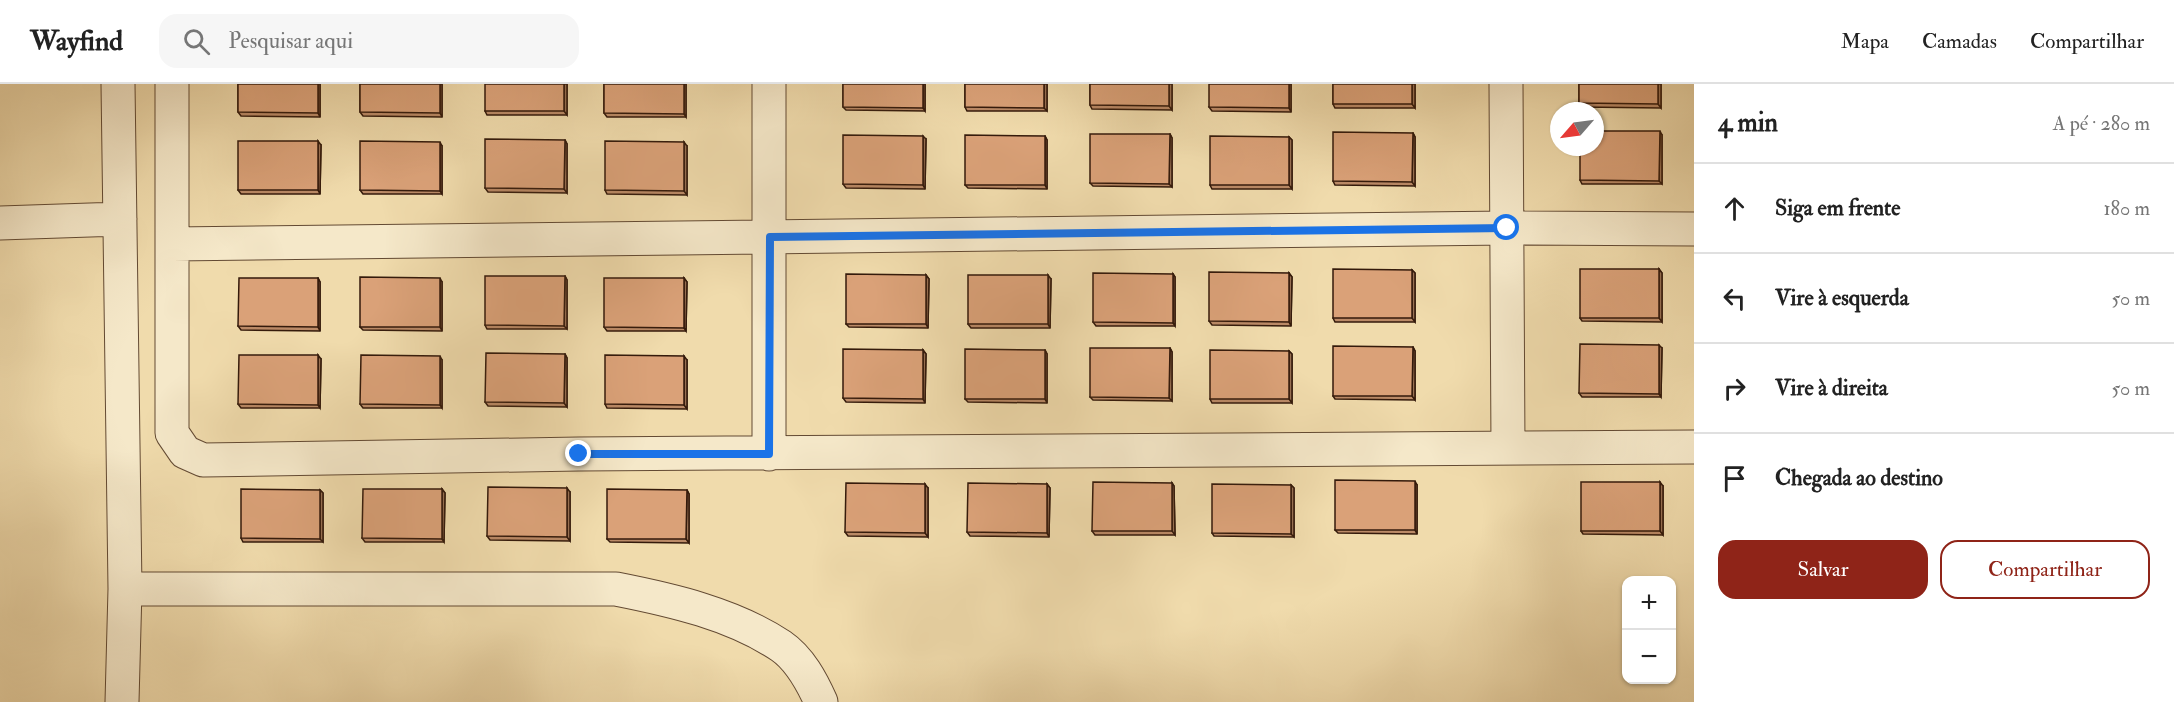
<!DOCTYPE html>
<html lang="pt">
<head>
<meta charset="utf-8">
<style>
	:root { --surface:#fff; --page:#f6f6f6; --text:#222; --muted:#767676; --line:#e0e0e0; --accent:#8f2418 }
	body { margin:0; font-family:"IM FELL Double Pica",serif; background:var(--page); color:var(--text) }
	.controls { position:absolute; right:18px; bottom:18px; display:grid; overflow:hidden; border-radius:12px; box-shadow:0 2px 4px #0004 }
	.controls button { width:54px; height:54px; display:grid; place-items:center; padding:0; border:0; border-bottom:2px solid var(--line); background:var(--surface); color:var(--text); font:30px sans-serif }
	.compass { position:absolute; left:1550px; top:18px; width:54px; height:54px; border-radius:50%; background:var(--surface); box-shadow:0 2px 4px #0004; rotate:242deg }
	.stop { position:absolute; width:18px; height:18px; margin:-14px; border:4px solid #1a73e8; border-radius:50%; background:#fff }
	.stop.end { background:#1a73e8; border-color:#fff; box-shadow:0 2px 6px #0008 }
	.list { margin:0; padding:0; list-style:none }
	h2 { display:flex; justify-content:space-between; align-items:center; height:78px; margin:0; padding:0 24px; font-size:26px }
	h2 small { font-size:20px; font-weight:400; color:var(--muted) }
	.list li { display:grid; grid-template-columns:39px 1fr auto; gap:18px; align-items:center; box-sizing:border-box; height:90px; padding:0 24px; border-top:2px solid var(--line) }
	.list b { display:block; font-size:22px; white-space:nowrap }
	.list em { font-size:20px; font-style:normal; color:var(--muted) }
	.actions { display:flex; gap:12px; padding:18px 24px }
	.actions a { flex:1; padding:14px 0; border:2px solid var(--accent); border-radius:18px; text-align:center; font-size:21px; color:var(--accent) }
	.actions .main { background:var(--accent); color:#fff }
	.icon { flex:none; width:33px; height:33px; fill:none; stroke:currentColor; stroke-width:2; stroke-linecap:round; stroke-linejoin:round }
	.map { position:relative; flex:none; width:1694px; height:618px; overflow:hidden }
	header { display:flex; align-items:center; gap:36px; box-sizing:border-box; height:84px; padding:0 30px; background:var(--surface); border-bottom:2px solid var(--line) }
	header strong { font-size:28px }
	nav { display:flex; gap:33px; margin-inline-start:auto; font-size:21px }
	.search { width:420px; height:54px; background:var(--page); display:flex; align-items:center; gap:15px; box-sizing:border-box; padding:0 21px; border-radius:18px; color:var(--muted); font-size:22px }
	main { display:flex }
	aside { flex:1; background:var(--surface) }
	.map>svg:first-child { display:block }
	.lines { fill:none; stroke-linecap:round; stroke-linejoin:round }
	.street-casing { stroke:#634a33; stroke-width:35 }
	.street { stroke:#f5e8c9; stroke-width:33 }
	.wall { fill:#bb8a67; stroke:#341a0b; stroke-width:1.5 }
	.shaded-wall { fill:#997154; stroke:#341a0b; stroke-width:1.5 }
	.building { fill:#daa178; stroke:#341a0b; stroke-width:1.5 }
	.route { stroke:#1a73e8; stroke-width:8 }
</style>
</head>
<body>
<header>
<strong>Wayfind</strong>
<div class="search"><svg class="icon" aria-label="search" viewBox="0 0 24 24"><circle cx="10" cy="10" r="6"/><path d="M15 15l6 6"/></svg>Pesquisar aqui</div>
<nav><a>Mapa</a><a>Camadas</a><a>Compartilhar</a></nav>
</header>
<main>
<div class="map">
<svg width="1694" height="618" viewBox="0 0 1694 618">
	<rect width="100%" height="100%" fill="#f0dbac"/>
	<filter id="stains"><feTurbulence type="fractalNoise" baseFrequency=".00333" numOctaves="4"/><feColorMatrix values="0 0 0 0 .2 0 0 0 0 .09 0 0 0 0 .02 0 0 0 .5 -.17"/></filter>
	<radialGradient id="worn" r=".72"><stop offset=".6" stop-color="#630" stop-opacity="0"/><stop offset="1" stop-color="#630" stop-opacity=".3"/></radialGradient>
	<g class="lines">
		<defs>
			<path id="street" d="M118,0L125,505L122,618
				M172,0V349L185,368L203,376L579,370L1694,363
				M1506,0L1508,364
				M0,139L120,135
				M173,160L1507,144L1694,145
				M769,370V0
				M125,505H616C672,516 733,530 781,562C800,575 812,598 821,618"/>
		</defs>
		<!-- street casing -->
		<use href="#street" class="street-casing"/>
		<!-- street -->
		<use href="#street" class="street"/>
	</g>
	<!-- wall -->
	<path class="wall" d="M238,0H320V33L241,32L238,28Z
		M360,0H442V33L363,32L360,28Z
		M567,0V31H487L485,27Z
		M604,0H686V33H607L604,29Z
		M843,0H925V27L846,26L843,23Z
		M965,0H1047V27H967L965,23Z
		M1090,0H1172V26L1092,25L1090,21Z
		M1291,0V28L1212,27L1209,23Z
		M1333,0H1415V24H1335L1333,20Z
		M1579,0H1661V24L1581,23L1579,19Z
		M1413,49L1415,53V102L1335,101L1333,97Z
		M1170,50L1172,54V103L1093,102L1090,99Z
		M1662,51V100H1582L1580,96Z
		M1045,52L1047,56V105L968,104L965,101Z
		M1289,53L1292,56V105H1212L1210,101Z
		M926,55L925,105L846,104L843,100Z
		M565,56L567,60V109L488,108L485,104Z
		M321,61L320,110H241L238,106Z
		M442,62V110H363L360,106Z
		M687,62V111L607,110L605,106Z
		M1659,185L1662,189V238L1582,237L1580,234Z
		M1412,186L1415,189V238H1335L1333,234Z
		M1289,189L1292,193L1291,242L1212,241L1209,237Z
		M1173,190L1175,193V242H1096L1093,238Z
		M926,191L929,195L928,244L849,243L846,240Z
		M565,192L567,196V245H487L485,241Z
		M318,194L320,198V247L241,246L238,242Z
		M684,194L687,198L686,247H607L604,243Z
		M1051,195L1050,244H971L968,240Z
		M442,198V247L363,246L360,243Z
		M1413,263L1415,267V316L1335,315L1333,312Z
		M1170,264L1172,268V317L1093,316L1090,313Z
		M1662,264L1661,313H1582L1579,309Z
		M923,266L926,270L925,319L846,318L843,314Z
		M1045,266L1047,270V319L968,318L965,315Z
		M1289,267L1292,270V319H1212L1210,315Z
		M565,270L567,274V323L488,322L485,318Z
		M321,275L320,324H241L238,320Z
		M442,276V324H363L360,320Z
		M687,276V325L607,324L605,320Z
		M1172,399L1174,402L1175,451H1095L1092,447Z
		M1047,400L1050,404L1049,453L970,452L967,448Z
		M1291,401L1294,404V453L1214,452L1212,449Z
		M1417,401V450L1338,449L1335,446Z
		M1663,402V451L1583,450L1581,447Z
		M928,404V453L848,452L845,448Z
		M442,405L445,409L444,458H365L362,454Z
		M320,406L323,409V458H243L241,454Z
		M687,406L689,410V459L610,458L607,455Z
		M570,408V457L490,456L487,452Z"/>
	<!-- shaded-wall -->
	<path class="shaded-wall" d="M318,0H320V33L318,29Z
		M440,0H442V33L440,29Z
		M564,0H567V31L564,27Z
		M684,0H686V33L684,30Z
		M923,0H925V27L923,24Z
		M1044,0H1047V27L1044,24Z
		M1169,0H1172V26L1169,22Z
		M1289,0H1291V28L1289,24Z
		M1412,0H1415V24L1412,20Z
		M1658,0H1661V24L1658,20Z
		M1660,47L1662,51V100L1659,97Z
		M1413,49L1415,53V102L1412,98Z
		M1170,50L1172,54V103L1169,100Z
		M923,52L926,55L925,105L923,101Z
		M1045,52L1047,56V105L1045,101Z
		M1289,53L1292,56V105L1289,101Z
		M565,56L567,60V109L564,105Z
		M318,57L321,61L320,110L318,106Z
		M440,58L442,62V110L440,107Z
		M684,58L687,62V111L684,107Z
		M1659,185L1662,189V238L1659,234Z
		M1412,186L1415,189V238L1412,234Z
		M1289,189L1292,193L1291,242L1289,238Z
		M1173,190L1175,193V242L1173,239Z
		M926,191L929,195L928,244L926,240Z
		M1048,191L1051,195L1050,244L1048,240Z
		M565,192L567,196V245L564,242Z
		M318,194L320,198V247L318,243Z
		M440,194L442,198V247L440,243Z
		M684,194L687,198L686,247L684,244Z
		M1659,261L1662,264L1661,313L1659,310Z
		M1413,263L1415,267V316L1412,312Z
		M1170,264L1172,268V317L1169,314Z
		M923,266L926,270L925,319L923,315Z
		M1045,266L1047,270V319L1045,315Z
		M1289,267L1292,270V319L1289,315Z
		M565,270L567,274V323L564,319Z
		M318,271L321,275L320,324L318,321Z
		M440,272L442,276V324L440,321Z
		M684,272L687,276V325L684,321Z
		M1415,397L1417,401V450L1415,446Z
		M1660,398L1663,402V451L1660,447Z
		M1172,399L1174,402L1175,451L1172,447Z
		M925,400L928,404V453L925,449Z
		M1047,400L1050,404L1049,453L1047,449Z
		M1291,401L1294,404V453L1291,450Z
		M567,404L570,408V457L567,453Z
		M442,405L445,409L444,458L442,455Z
		M320,406L323,409V458L320,455Z
		M687,406L689,410V459L686,455Z"/>
	<!-- building -->
	<path class="building" d="M238,0H318V29L238,28Z
		M360,0H440V29L360,28Z
		M485,0H564V27H485Z
		M604,0H684V30L604,29Z
		M843,0H923V24L843,23Z
		M965,0H1044V24L965,23Z
		M1090,0H1169V22L1090,21Z
		M1209,0H1289V24L1209,23Z
		M1333,0H1412V20H1333Z
		M1579,0H1658V20L1579,19Z
		M1595,47H1660L1659,97L1580,96V63H1595Z
		M1333,48L1413,49L1412,98L1333,97Z
		M1090,50H1170L1169,100L1090,99Z
		M843,51L923,52V101L843,100Z
		M965,51L1045,52V101H965Z
		M1210,52L1289,53V101H1210Z
		M485,55L565,56L564,105L485,104Z
		M238,57H318V106H238Z
		M360,57L440,58V107L360,106Z
		M605,57L684,58V107L605,106Z
		M1333,185L1412,186V234H1333Z
		M1580,185H1659V234H1580Z
		M1209,188L1289,189V238L1209,237Z
		M1093,189L1173,190V239L1093,238Z
		M846,190L926,191V240H846Z
		M968,191H1048V240H968Z
		M485,192H565L564,242L485,241Z
		M360,193L440,194V243H360Z
		M239,194H318V243L238,242Z
		M604,194H684V244L604,243Z
		M1580,260L1659,261V310L1579,309Z
		M1333,262L1413,263L1412,312H1333Z
		M1090,264H1170L1169,314L1090,313Z
		M843,265L923,266V315L843,314Z
		M965,265L1045,266V315H965Z
		M1210,266L1289,267V315H1210Z
		M486,269L565,270L564,319L485,318Z
		M239,271H318V321L238,320Z
		M361,271L440,272V321L360,320Z
		M605,271L684,272V321L605,320Z
		M1335,396L1415,397V446H1335Z
		M1093,398L1172,399V447H1092Z
		M1581,398H1660V447H1581Z
		M846,399L925,400V449L845,448Z
		M968,399L1047,400V449L967,448Z
		M1212,400L1291,401V450L1212,449Z
		M488,403L567,404V453L487,452Z
		M241,405L320,406V455L241,454Z
		M363,405H442V455L362,454Z
		M607,405L687,406L686,455H607Z"/>
	<g class="lines">
		<!-- route -->
		<path class="route" d="M579,370H769L770,153L1507,144"/>
	</g>
	<rect width="100%" height="100%" filter="url(#stains)"/>
	<rect width="100%" height="100%" fill="url(#worn)"/>
</svg>
<div class="controls">
<button>+</button>
<button>−</button>
</div>
<svg class="compass" viewBox="-18 -18 36 36"><path d="M0-13l5 13h-10z" fill="#e53935"/><path d="M0 13l5-13h-10z" fill="#767676"/></svg>
<div class="stop" style="left:1507px;top:144px"></div>
<div class="stop end" style="left:579px;top:370px"></div>
</div>
<aside>
<h2>4 min<small>A pé · 280 m</small></h2>
<ul class="list">
<li><svg class="icon" aria-label="ahead" viewBox="0 0 24 24"><path d="M12 20V5M6 11l6-6 6 6"/></svg><div><b>Siga em frente</b></div><em>180 m</em></li>
<li><svg class="icon" aria-label="left" viewBox="0 0 24 24"><path d="M17 20v-9H6M10 6l-5 5 5 5"/></svg><div><b>Vire à esquerda</b></div><em>50 m</em></li>
<li><svg class="icon" aria-label="right" viewBox="0 0 24 24"><path d="M7 20v-9h11M14 6l5 5-5 5"/></svg><div><b>Vire à direita</b></div><em>50 m</em></li>
<li><svg class="icon" aria-label="arrive" viewBox="0 0 24 24"><path d="M6 21V4h12l-3 4 3 4H6"/></svg><div><b>Chegada ao destino</b></div></li>
</ul>
<div class="actions"><a class="main">Salvar</a><a>Compartilhar</a></div>
</aside>
</main>
</body>
</html>
